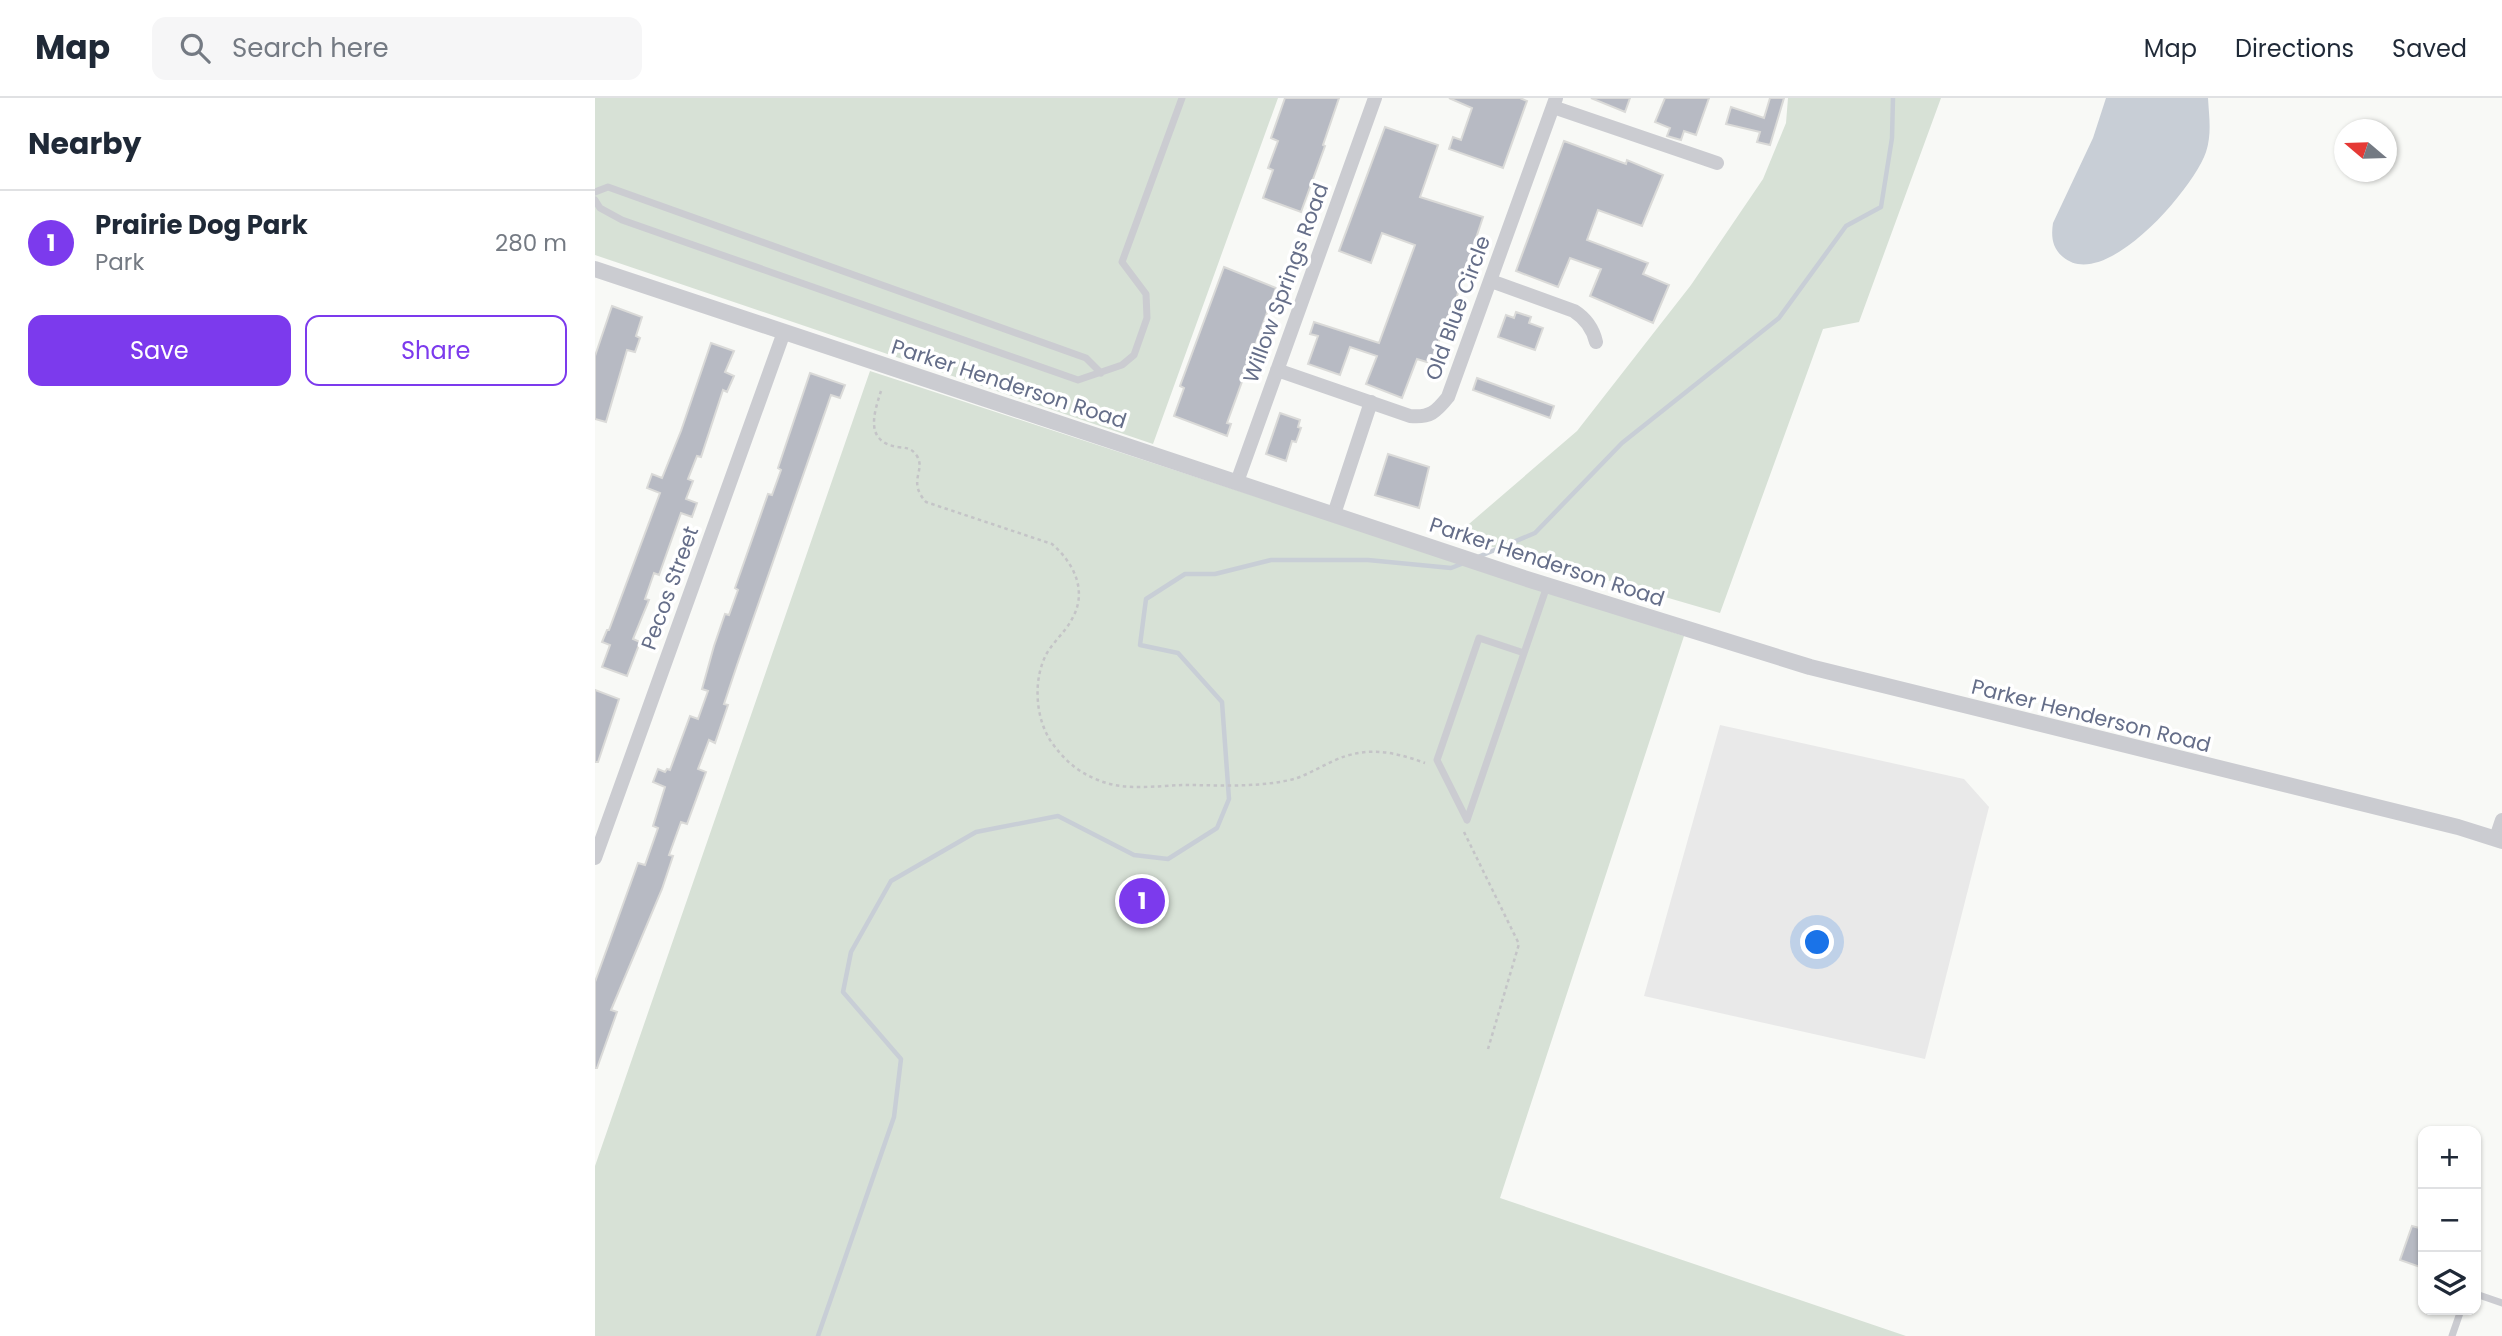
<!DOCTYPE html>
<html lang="en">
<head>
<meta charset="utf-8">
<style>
	:root { --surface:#fff; --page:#f6f6f7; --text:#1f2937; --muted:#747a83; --line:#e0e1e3; --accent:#7c3aed }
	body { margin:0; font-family:Poppins,sans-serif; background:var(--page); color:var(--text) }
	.controls { position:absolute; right:21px; bottom:21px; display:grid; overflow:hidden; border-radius:14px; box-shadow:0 2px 5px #0004 }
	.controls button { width:63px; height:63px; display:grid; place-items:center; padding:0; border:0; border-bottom:2px solid var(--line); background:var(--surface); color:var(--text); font:35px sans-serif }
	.compass { position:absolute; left:1739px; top:21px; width:63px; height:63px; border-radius:50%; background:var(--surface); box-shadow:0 2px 5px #0004; rotate:289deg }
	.you { position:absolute; left:1223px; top:845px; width:24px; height:24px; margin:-18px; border:5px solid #fff; border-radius:50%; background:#1a73e8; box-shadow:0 0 0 10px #1a73e833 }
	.badge { display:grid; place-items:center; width:46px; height:46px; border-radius:50%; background:var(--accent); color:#fff; font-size:23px; font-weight:700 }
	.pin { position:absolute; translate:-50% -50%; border:4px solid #fff; box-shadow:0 2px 7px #0006 }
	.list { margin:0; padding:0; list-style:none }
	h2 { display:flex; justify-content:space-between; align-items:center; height:91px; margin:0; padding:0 28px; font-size:30px }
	h2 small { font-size:23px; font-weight:400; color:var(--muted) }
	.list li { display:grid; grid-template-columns:46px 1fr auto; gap:21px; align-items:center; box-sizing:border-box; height:105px; padding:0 28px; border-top:2px solid var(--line) }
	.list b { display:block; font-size:26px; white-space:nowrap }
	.list p { margin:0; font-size:23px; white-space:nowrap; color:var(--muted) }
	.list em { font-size:23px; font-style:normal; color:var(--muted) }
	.actions { display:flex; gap:14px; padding:21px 28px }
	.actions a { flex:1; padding:16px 0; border:2px solid var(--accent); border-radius:14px; text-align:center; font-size:24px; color:var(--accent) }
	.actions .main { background:var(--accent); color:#fff }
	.icon { flex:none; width:38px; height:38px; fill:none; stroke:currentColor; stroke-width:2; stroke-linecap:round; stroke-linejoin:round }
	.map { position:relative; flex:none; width:1907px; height:1238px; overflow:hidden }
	header { display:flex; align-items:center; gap:42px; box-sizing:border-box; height:98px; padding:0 35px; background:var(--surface); border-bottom:2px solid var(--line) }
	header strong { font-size:33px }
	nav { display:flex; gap:38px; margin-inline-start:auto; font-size:24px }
	.search { width:490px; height:63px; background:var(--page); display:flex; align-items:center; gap:18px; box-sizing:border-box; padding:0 24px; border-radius:14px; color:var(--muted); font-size:26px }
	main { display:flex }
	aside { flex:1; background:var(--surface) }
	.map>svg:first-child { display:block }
	.built { fill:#e9e9e9 }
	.green { fill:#d7e1d6 }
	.water { fill:#c8ced6 }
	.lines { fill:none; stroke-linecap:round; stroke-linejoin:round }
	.stream { stroke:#c8ced6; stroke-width:4.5 }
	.building { fill:#b7bac3; stroke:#dadad8; stroke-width:2 }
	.path { stroke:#c4c4c7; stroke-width:2.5; stroke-dasharray:3.5 3.5; stroke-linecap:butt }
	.service { stroke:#cbccd1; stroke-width:7 }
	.minor { stroke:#cbccd1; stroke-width:14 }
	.tertiary { stroke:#cbccd1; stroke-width:16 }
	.labels { text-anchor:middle; stroke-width:7; stroke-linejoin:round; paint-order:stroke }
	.street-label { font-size:21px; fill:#656e89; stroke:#fff }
</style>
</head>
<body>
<header>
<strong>Map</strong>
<div class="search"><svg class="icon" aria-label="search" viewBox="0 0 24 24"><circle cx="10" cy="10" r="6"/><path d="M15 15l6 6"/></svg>Search here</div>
<nav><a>Map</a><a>Directions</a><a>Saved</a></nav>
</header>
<main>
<aside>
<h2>Nearby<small></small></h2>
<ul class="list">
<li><span class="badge">1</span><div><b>Prairie Dog Park</b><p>Park</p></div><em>280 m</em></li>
</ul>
<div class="actions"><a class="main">Save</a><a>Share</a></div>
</aside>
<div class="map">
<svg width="1907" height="1238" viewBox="0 0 1907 1238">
	<rect width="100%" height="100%" fill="#f8f9f6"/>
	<!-- built -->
	<path class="built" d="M1125,627L1369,681L1394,709L1330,961L1049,898Z"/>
	<!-- green -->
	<path class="green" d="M0,0H683L558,346L0,157Z
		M1193,0H1346L1264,224L1228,231L1125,515L860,438L982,333L1096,187L1168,81L1191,25Z
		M275,273L1089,538L905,1100L1311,1238H0V1068Z"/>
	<!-- water -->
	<path class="water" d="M1511,0H1613C1614,18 1617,36 1611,54C1599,90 1510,195 1468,159C1457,150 1456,138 1458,125L1498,40Z"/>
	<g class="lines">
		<!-- stream -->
		<path class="stream" d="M883,459L940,435L1027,345L1184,220L1251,128L1286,109L1297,40L1298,0
			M223,1238L299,1019L306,961L248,894L256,854L296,783L381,734L463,718L539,757L573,761L622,730L634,701L627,604L583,555L545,547L551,501L590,476H620L676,462H773L856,470L869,465"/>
	</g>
	<!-- building -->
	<path class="building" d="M690,0H744L728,47L730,48L706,114L668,100L678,72L673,70L683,43L676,40Z
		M854,0H925L932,3L908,70L854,51L858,39L866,42L877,10Z
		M996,0H1035L1030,14Z
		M1070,0H1114L1101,37L1089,33L1086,42L1072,38L1075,30L1060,24Z
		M1175,0H1189L1175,47L1162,44L1165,34L1131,26L1136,9L1169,20Z
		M790,29L843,47L825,99L888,119L862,198L835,265L822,261L807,300L771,286L782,258L755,249L745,277L713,266L723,238L715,236L719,224L784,245L820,147L787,135L776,165L744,153Z
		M969,43L1031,66L1032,62L1068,77L1047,128L1003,112L992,142L1053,165L1048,176L1074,187L1058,225L995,198L1006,171L975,160L963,189L921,173Z
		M629,169L681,190L632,325L636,326L632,338L579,318L589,290L585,288Z
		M17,208L47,219L41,238L45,240L40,254L32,252L11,324L0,321V258Z
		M921,214L936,219L934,225L948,230L940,252L903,239L911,217L919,220Z
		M116,245L139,253L130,274L139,278L132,294L128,292L106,359L102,358L93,381L98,383L91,401L102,405L97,419L86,415L64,477L59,475L50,501L54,502L38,541L45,544L32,578L7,569L15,547L7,544L12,532H14L65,395L52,390L57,376L67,380L86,333Z
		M215,275L250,287L245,300L236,297L142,567L129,606L133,607L120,645L114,642L103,671L111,674L92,726L86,724L74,757L78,758L67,791L16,912L22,914L2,970H0V884L43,765L50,767L63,730L58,728L70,689L58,684L63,671L70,674L72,671L75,672L95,618L103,621L113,593L107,591L119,548L130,516L134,517L143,492L140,490L173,396L177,397L186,372L183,370Z
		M882,280L959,308L955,320L878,292Z
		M685,315L705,322L703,329L706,330L701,344L697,343L691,363L671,356Z
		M793,356L834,369L824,410L780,397Z
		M0,592L24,601L3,664H0Z
		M1817,1128L1828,1131V1160L1825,1169L1805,1162Z"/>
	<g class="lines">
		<!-- path -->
		<path class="path" d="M286,293C279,315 269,344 303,349C311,350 317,350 322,358C331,373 312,383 331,404L457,446C479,465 493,493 477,521C471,533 459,543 452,555C438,580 440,618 455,642C468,661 482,674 503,682C528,693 561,688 587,687C624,687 663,690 699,681C712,677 725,669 738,663C771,648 797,653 830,665
			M869,734L924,846L893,951"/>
		<!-- service -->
		<path class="service" d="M0,94L13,89L491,260L506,275
			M0,102L5,110L27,122L483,282L527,267L539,257L552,220L551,196L527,164L587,0
			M872,722L952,488
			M872,722L842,662L884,540L929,555
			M1881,1196L1907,1205
			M1857,1238L1866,1212"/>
		<!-- minor -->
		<path class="minor" d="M958,9L1122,65
			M896,183L979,213C990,220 998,231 1001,244
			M682,272L815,318C835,320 841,314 853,299L961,0
			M642,384L780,0
			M739,416L776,304
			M1901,740L1907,722
			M0,760L189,234"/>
		<!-- tertiary -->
		<path class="tertiary" d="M0,171L929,480L1215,569L1863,729L1907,743"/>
	</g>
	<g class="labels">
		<!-- street labels -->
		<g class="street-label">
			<text transform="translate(691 185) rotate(-70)" y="7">Willow Springs Road</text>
			<text transform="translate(863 210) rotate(-70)" y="7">Old Blue Circle</text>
			<text transform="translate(414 286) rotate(18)" y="7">Parker Henderson Road</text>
			<text transform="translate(952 464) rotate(18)" y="7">Parker Henderson Road</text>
			<text transform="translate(75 490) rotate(-70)" y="7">Pecos Street</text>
			<text transform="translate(1496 618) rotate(14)" y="7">Parker Henderson Road</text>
		</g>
	</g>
</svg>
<div class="controls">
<button>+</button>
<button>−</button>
<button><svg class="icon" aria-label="layers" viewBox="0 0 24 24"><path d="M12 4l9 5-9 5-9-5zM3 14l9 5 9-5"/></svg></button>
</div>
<svg class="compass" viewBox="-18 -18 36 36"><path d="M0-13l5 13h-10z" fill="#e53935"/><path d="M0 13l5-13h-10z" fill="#747a83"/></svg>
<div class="you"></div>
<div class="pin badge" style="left:547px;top:803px">1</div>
</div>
</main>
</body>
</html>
